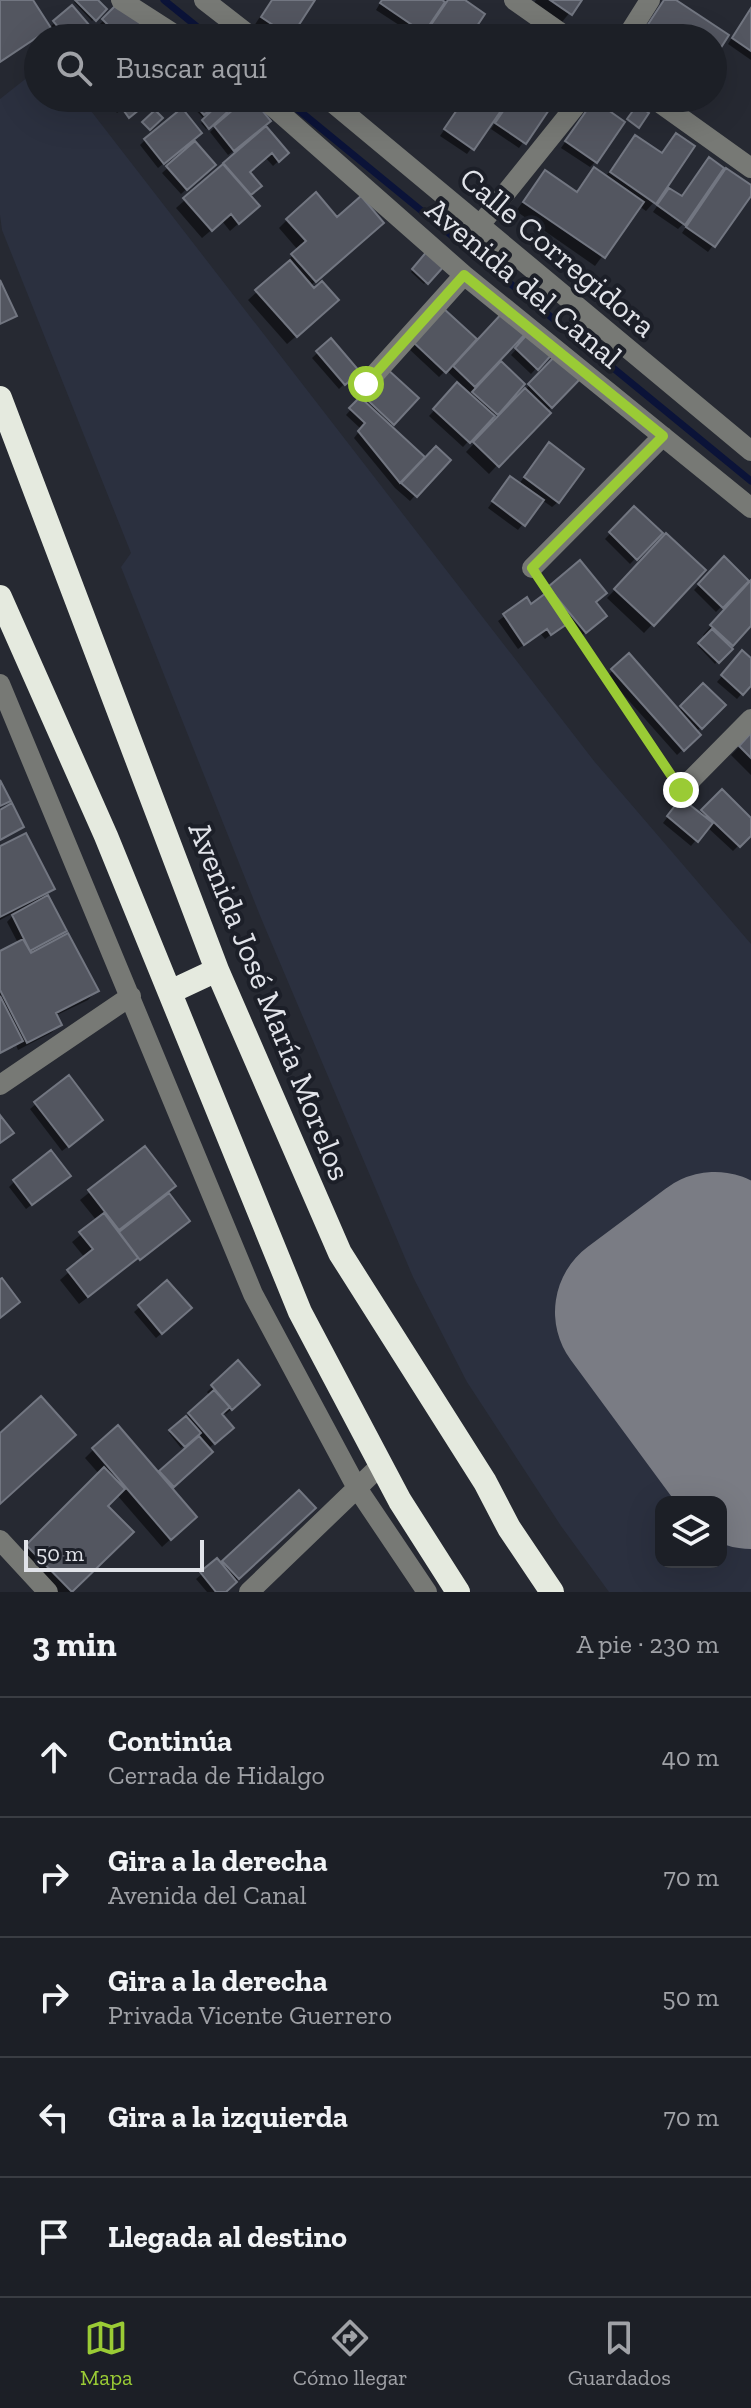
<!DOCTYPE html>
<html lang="es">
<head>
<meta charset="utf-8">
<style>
	:root { --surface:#1c1f26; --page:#25272e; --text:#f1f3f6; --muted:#a0a2a7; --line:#3a3d43; --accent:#9acb35 }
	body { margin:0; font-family:"Zilla Slab",serif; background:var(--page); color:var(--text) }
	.controls { position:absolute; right:24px; bottom:24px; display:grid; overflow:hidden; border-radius:16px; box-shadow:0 8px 32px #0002 }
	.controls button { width:72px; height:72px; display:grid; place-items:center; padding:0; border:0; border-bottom:2px solid var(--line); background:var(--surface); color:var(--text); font:40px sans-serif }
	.scale { position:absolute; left:24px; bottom:20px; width:180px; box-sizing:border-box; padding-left:8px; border:4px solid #e1e3e9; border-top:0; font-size:22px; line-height:28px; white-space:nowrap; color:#e1e3e9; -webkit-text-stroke:6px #1c1f28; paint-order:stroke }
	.stop { position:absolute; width:24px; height:24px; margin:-18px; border:6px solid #9acb35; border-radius:50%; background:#fff }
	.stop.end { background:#9acb35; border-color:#fff; box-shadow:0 2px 8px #0008 }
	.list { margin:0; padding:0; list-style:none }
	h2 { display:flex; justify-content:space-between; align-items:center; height:104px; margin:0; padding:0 32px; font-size:34px }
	h2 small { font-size:26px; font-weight:400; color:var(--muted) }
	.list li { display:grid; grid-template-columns:52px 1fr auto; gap:24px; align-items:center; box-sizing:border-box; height:120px; padding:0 32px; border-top:2px solid var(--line) }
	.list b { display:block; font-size:30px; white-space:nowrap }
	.list p { margin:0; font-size:26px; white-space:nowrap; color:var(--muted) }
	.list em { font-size:26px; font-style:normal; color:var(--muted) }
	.icon { flex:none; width:44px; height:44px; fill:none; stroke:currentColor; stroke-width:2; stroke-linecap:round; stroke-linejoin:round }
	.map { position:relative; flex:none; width:751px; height:1592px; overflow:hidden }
	.search { position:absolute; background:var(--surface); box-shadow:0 8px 32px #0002; left:24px; right:24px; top:24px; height:88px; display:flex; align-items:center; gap:20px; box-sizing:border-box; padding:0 28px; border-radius:44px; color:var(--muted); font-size:30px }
	.sheet { height:704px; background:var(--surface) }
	nav { display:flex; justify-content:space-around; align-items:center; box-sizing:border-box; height:112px; border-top:2px solid var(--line); background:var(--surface); font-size:22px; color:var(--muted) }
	nav a { display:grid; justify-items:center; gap:4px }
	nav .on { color:var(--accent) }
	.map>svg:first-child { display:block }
	.built { fill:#2b303f; fill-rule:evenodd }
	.shadow { fill:#0007 }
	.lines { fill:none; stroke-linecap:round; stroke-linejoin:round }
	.stream { stroke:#0b1338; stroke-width:7 }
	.runway { stroke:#7a7c84; stroke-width:162 }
	.building { fill:#535660; stroke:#727681; stroke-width:2 }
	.path { stroke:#64666e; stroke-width:4; stroke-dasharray:6 6; stroke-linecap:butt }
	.minor { stroke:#777975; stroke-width:20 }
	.highway { stroke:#e5eadf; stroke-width:24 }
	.route { stroke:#9acb35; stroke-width:10 }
	.labels { text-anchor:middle; stroke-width:8; stroke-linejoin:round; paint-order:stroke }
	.street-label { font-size:32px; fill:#e1e3e9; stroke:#1c1f28 }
</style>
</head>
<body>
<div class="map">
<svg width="751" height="1592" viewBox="0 0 751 1592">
	<rect width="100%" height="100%" fill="#262932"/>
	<!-- built -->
	<path class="built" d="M38,69V98H81L594,761L751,944V1592H609L561,1526L467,1382L413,1277L261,918L121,567L131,553L2,230L0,215V99ZM661,1502H721V1562H661Z"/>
	<!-- shadow -->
	<path class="shadow" d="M0,0H31L49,28L72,7L89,38H57L49,28L0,63Z
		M76,0H96L104,9L92,21L74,2Z
		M271,0H313L286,38H272L254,26Z
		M382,0H438L445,4L448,0H461L467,38H419L376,10Z
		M536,0H580L562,22L534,3Z
		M119,5L126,38H110L98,26Z
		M751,8V60L728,44Z
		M104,98H135L117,113Z
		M196,98H228L233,104L206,129L201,123L205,120L190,104Z
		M466,98L506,100L467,154L440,136Z
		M513,98H555L519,148L491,129Z
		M589,108L595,162L590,167L561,148Z
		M263,125L287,153L273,166L265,157L248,172L260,186L248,196V215L230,231L222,221L202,238L176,208L254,139L252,137L228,155L210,132L215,127Z
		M676,135L654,202L646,211L639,206L595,266L516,211L545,172L575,193L594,169L605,177L635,138L660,155Z
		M194,138L158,168L140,145L145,140Z
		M194,144L213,165L181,194L162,173Z
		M721,176L751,188V193L708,252L682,233Z
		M664,196L683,224L678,229L653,212Z
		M337,219L373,231L310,286L328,309L287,344L248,300L286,266L284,264L298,250L279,228L287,220Z
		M428,253L442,265L424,284L411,272Z
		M443,311L523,384L463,447L429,416L460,383L446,370L439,377L408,348Z
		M531,333L551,352L531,374L511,355Z
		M330,341L357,372L339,389L312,358Z
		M558,355L580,376L489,474L466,452Z
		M386,370L416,398L389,427L425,460H448L410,501L395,488L354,438L361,429L346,415Z
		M543,451L558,502L552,507L542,500L518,530L488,508L505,484H519Z
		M634,509L660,533L630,564L605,539Z
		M666,536L703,571L644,633L607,598Z
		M724,559L747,581L716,612L694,590Z
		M580,562L599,621L580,637L567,622L545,639L540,633L518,649L498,621L526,600L531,606Z
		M751,582V623L715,664L698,646L706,638L703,635Z
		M629,656L678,712L703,686L723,705L696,732L698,735L677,755L607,676Z
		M737,658L751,660V683L737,699L717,682Z
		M751,735V775L731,755Z
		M722,792L751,820V833L733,851L707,827L691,846L663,823L676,806L699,815Z
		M0,848L52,888L39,901L64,931L55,941L96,991L88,1000L55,1016L60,1025L51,1033L18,1050L16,1045L13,1048V1044L0,1051V953L18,943L7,922L17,911L0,920Z
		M36,1104L95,1126L62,1151L30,1109Z
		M144,1148L173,1186L157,1201L182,1226L79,1304L60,1280L85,1258L72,1242L97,1221L80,1200Z
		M62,1181L26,1209L9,1187L14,1182Z
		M167,1283L184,1314L156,1338L134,1312Z
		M238,1363L257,1385L226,1414L223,1411L219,1415L231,1428L208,1449L205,1458L170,1489L186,1525L162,1547L117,1495L105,1506L131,1532L71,1592H55L19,1555L100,1475L85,1458L94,1449L158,1475L200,1438L197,1434L181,1448L169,1433L210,1396L207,1392Z
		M299,1493L313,1508L224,1592H207L196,1579L217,1561L220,1565Z"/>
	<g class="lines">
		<!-- stream -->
		<path class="stream" d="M164,0L211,38
			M284,98L751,481"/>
		<!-- runway -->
		<path class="runway" d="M751,1302L715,1253L636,1312L751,1468"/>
	</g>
	<!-- building -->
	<path class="building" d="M0,0H33L51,28L0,62Z
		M75,0H98L107,9L96,21Z
		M272,0H315L291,37L261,17Z
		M382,0H442L445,2L424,33L380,3Z
		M448,0H465L485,14L469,38H422Z
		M550,0H582L572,15Z
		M664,0H676L729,35L713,60V38H639Z
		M119,2L142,25L129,38H121L102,19Z
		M72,5L96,33L91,38H67L53,21Z
		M751,8V51L732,38Z
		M114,98H137L124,109Z
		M193,98H224L204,115L191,100Z
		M225,98H231L236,104L209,129L202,120Z
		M247,98H252L271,121L234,151L214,126Z
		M465,98L509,99L474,150L444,129Z
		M512,98H557L526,144L495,123Z
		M594,100L625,122L597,163L565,141Z
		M135,102L140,109L129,118L124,111Z
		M637,105L649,113L639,128L627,119Z
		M182,108L202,133L164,164L144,139Z
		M155,110L163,118L150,130L142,122Z
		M266,126L289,153L279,162L272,153L250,172L262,186L251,195L223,163Z
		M676,133L695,146L656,204L610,172L635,135L662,153Z
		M195,141L216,165L187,190L166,166Z
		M709,157L724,168L685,225L657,205L669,188L682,196Z
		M223,164L260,206L239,224L231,214L212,231L183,198Z
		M594,167L644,202L605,258L523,202L545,170L577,192Z
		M726,168L751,185V196L715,247L686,227Z
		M316,192L337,217L361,196L384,223L316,282L291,254L306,241L286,219Z
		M428,250L445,265L428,284L412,269Z
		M290,260L314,288L322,281L339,300L297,337L255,290Z
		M0,280L17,316L0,324Z
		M443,308L477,339L446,373L412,341Z
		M505,310L528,331L475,387L453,366Z
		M531,330L554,352L538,370L515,348Z
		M331,338L360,372L345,385L316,351Z
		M558,353L583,376L552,408L528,384Z
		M501,361L525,384L498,415L472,392Z
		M386,368L419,398L394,425L361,394Z
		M457,382L495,416L470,443L433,409Z
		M525,388L551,413L499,467L473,442Z
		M360,397L425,457L400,483L358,431L365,423L349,408Z
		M549,442L584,469L559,503L524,477Z
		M436,446L451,460L417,497L401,483Z
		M510,476L544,500L525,526L492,501Z
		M634,506L663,533L637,560L609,532Z
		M666,533L706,570L654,626L614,589Z
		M724,556L749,581L723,608L698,584Z
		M580,560L607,593L596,602L607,616L586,633L548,587Z
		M751,580V626L733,646L710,625Z
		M546,593L567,624L551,635L547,629L524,645L503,614L527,597L531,604Z
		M712,629L733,649L719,663L698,643Z
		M742,650L751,658V686L743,695L721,675Z
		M629,653L701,735L684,751L611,669Z
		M703,683L726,705L702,729L680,706Z
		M751,733V758L739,746Z
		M0,780L11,801L0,806Z
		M722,789L751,818V836L740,847L701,810Z
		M681,798L713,823L698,842L667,816Z
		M12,803L24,827L0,840V810Z
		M26,833L55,889L0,917V846Z
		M48,895L67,931L30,951L12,915Z
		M68,933L99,991L56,1013L62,1025L27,1043L0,990V951L23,939L31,953Z
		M0,996L23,1041L0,1053Z
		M69,1075L103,1120L69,1147L34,1102Z
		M0,1115L14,1133L0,1143Z
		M145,1146L176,1186L119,1230L88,1190Z
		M51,1150L71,1176L32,1205L13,1180Z
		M169,1193L190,1221L140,1260L119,1232Z
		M104,1213L138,1258L88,1297L67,1270L93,1249L79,1232Z
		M2,1278L20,1302L0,1318V1279Z
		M167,1280L192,1308L162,1334L138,1305Z
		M238,1360L260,1385L232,1410L211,1385Z
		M214,1390L230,1407L222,1414L234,1428L215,1444L188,1413Z
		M41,1396L76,1435L0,1504V1433Z
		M186,1416L201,1433L185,1447L169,1430Z
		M118,1425L197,1517L171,1540L92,1448Z
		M199,1436L213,1452L174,1487L159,1471Z
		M104,1467L125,1489L108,1506L134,1532L72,1592L26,1545Z
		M299,1490L316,1508L239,1579L222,1561Z
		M217,1558L237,1582L226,1592H216L200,1572Z"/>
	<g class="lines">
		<!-- path -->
		<path class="path" d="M544,587L669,772"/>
		<!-- minor -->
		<path class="minor" d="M121,0L180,38
			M204,0L253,38
			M514,0L568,38
			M626,38L650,0
			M263,98L464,275L751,508
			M327,98L751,451
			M653,98L751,168
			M480,225L582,98
			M366,384L464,275
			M532,568L663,436
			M0,684L253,1294L357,1488L427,1592
			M681,790L751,719
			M0,1085L131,996
			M0,1540L48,1592
			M249,1592L381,1465"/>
		<!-- highway -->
		<path class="highway" d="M0,398L217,970L340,1253L485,1482L509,1528L552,1592
			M0,597L106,836L300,1312L400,1501L458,1592
			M170,992L217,970"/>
	</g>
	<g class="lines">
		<!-- route -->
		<path class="route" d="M366,384L464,275L663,436L532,568L681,790"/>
	</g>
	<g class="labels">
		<!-- street labels -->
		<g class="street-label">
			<text transform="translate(558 252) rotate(40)" y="11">Calle Corregidora</text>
			<text transform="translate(524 283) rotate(40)" y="11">Avenida del Canal</text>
			<text transform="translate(270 1001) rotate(68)" y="11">Avenida José María Morelos</text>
		</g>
	</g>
</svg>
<div class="controls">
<button><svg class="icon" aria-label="layers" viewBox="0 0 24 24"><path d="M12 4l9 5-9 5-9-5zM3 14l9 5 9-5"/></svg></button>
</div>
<div class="scale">50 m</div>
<div class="stop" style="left:366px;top:384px"></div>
<div class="stop end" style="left:681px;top:790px"></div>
<div class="search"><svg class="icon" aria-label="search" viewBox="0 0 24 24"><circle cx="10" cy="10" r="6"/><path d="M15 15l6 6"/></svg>Buscar aquí</div>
</div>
<section class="sheet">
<h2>3 min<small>A pie · 230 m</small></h2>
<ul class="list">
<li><svg class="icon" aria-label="ahead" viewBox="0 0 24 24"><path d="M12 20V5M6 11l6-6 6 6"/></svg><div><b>Continúa</b><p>Cerrada de Hidalgo</p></div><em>40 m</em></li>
<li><svg class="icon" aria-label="right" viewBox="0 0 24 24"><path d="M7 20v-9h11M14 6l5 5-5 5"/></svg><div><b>Gira a la derecha</b><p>Avenida del Canal</p></div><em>70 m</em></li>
<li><svg class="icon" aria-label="right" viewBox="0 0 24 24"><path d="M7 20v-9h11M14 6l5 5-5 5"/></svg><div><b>Gira a la derecha</b><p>Privada Vicente Guerrero</p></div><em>50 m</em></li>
<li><svg class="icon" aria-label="left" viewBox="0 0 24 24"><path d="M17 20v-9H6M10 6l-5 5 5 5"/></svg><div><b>Gira a la izquierda</b></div><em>70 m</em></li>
<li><svg class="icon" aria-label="arrive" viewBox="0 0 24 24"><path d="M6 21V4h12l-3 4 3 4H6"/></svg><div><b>Llegada al destino</b></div></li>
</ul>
</section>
<nav>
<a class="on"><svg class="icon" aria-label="map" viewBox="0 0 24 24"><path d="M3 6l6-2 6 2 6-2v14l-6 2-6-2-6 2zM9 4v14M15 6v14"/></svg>Mapa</a>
<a><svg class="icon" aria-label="directions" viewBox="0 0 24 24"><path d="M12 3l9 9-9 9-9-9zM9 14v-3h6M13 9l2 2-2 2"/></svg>Cómo llegar</a>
<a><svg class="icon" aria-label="saved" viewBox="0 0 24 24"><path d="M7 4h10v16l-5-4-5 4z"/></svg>Guardados</a>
</nav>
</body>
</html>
